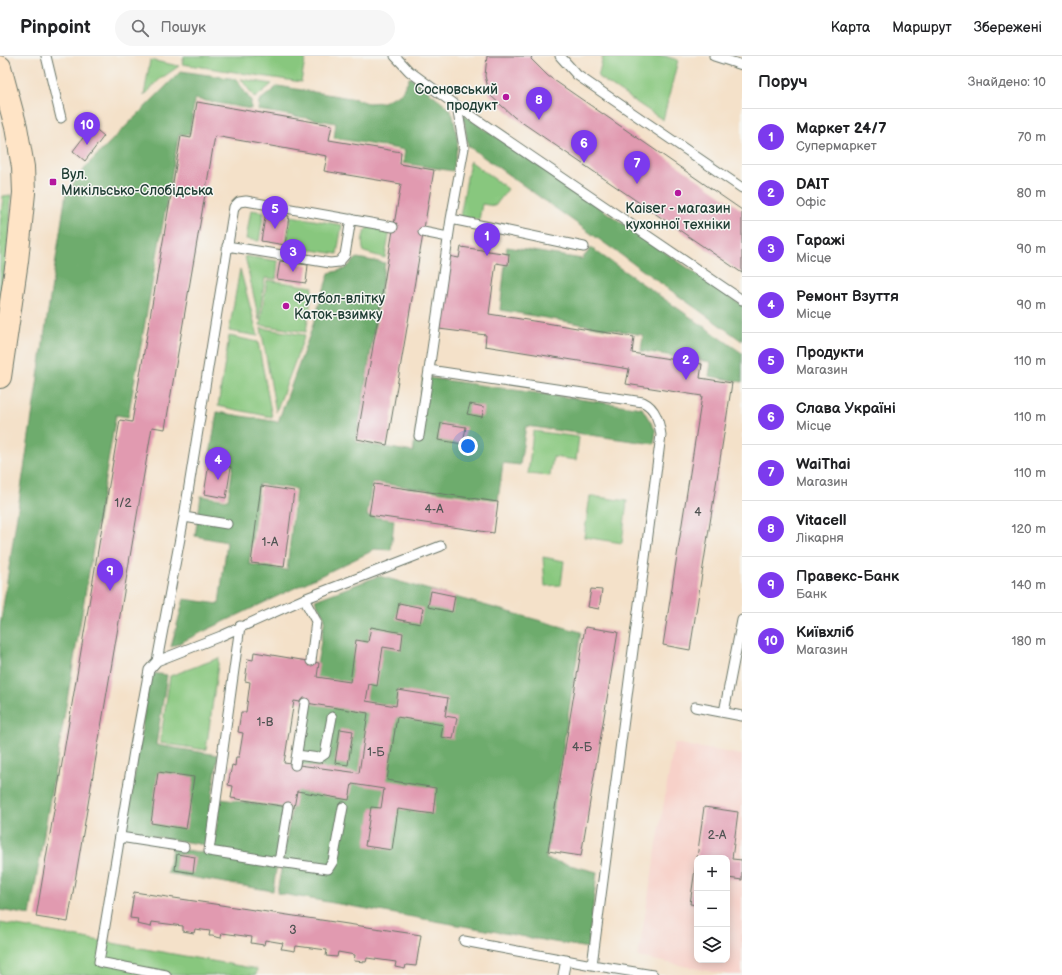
<!DOCTYPE html>
<html lang="uk">
<head>
<meta charset="utf-8">
<style>
	:root { --surface:#fff; --page:#f6f6f6; --text:#202124; --muted:#757577; --line:#e0e0e0; --accent:#7c3aed }
	body { margin:0; font-family:"Balsamiq Sans",sans-serif; background:var(--page); color:var(--text) }
	.controls { position:absolute; right:12px; bottom:12px; display:grid; overflow:hidden; border-radius:8px; box-shadow:0 2px 10px #0003 }
	.controls button { width:36px; height:36px; display:grid; place-items:center; padding:0; border:0; border-bottom:1px solid var(--line); background:var(--surface); color:var(--text); font:20px sans-serif }
	.you { position:absolute; left:468px; top:390px; width:14px; height:14px; margin:-10px; border:3px solid #fff; border-radius:50%; background:#1a73e8; box-shadow:0 0 0 6px #1a73e833 }
	.badge { display:grid; place-items:center; width:26px; height:26px; border-radius:50%; background:var(--accent); color:#fff; font-size:13px; font-weight:700 }
	.pin { position:absolute; translate:-50% -33px; filter:drop-shadow(0 1px 2px #0008) }
	.pin::after { content:''; position:absolute; top:21px; width:14px; height:12px; background:inherit; clip-path:polygon(0 0,100% 0,50% 100%) }
	.list { margin:0; padding:0; list-style:none }
	h2 { display:flex; justify-content:space-between; align-items:center; height:52px; margin:0; padding:0 16px; font-size:17px }
	h2 small { font-size:13px; font-weight:400; color:var(--muted) }
	.list li { display:grid; grid-template-columns:26px 1fr auto; gap:12px; align-items:center; box-sizing:border-box; height:56px; padding:0 16px; border-top:1px solid var(--line) }
	.list b { display:block; font-size:15px; white-space:nowrap }
	.list p { margin:0; font-size:13px; white-space:nowrap; color:var(--muted) }
	.list em { font-size:13px; font-style:normal; color:var(--muted) }
	.icon { flex:none; width:22px; height:22px; fill:none; stroke:currentColor; stroke-width:2; stroke-linecap:round; stroke-linejoin:round }
	.map { position:relative; flex:none; width:742px; height:919px; overflow:hidden }
	header { display:flex; align-items:center; gap:24px; box-sizing:border-box; height:56px; padding:0 20px; background:var(--surface); border-bottom:1px solid var(--line) }
	header strong { font-size:19px }
	nav { display:flex; gap:22px; margin-inline-start:auto; font-size:14px }
	.search { width:280px; height:36px; background:var(--page); display:flex; align-items:center; gap:10px; box-sizing:border-box; padding:0 14px; border-radius:22px; color:var(--muted); font-size:15px }
	main { display:flex }
	aside { flex:1; background:var(--surface) }
	.map>svg:first-child { display:block }
	.built { fill:#f7d1c9; fill-rule:evenodd }
	.green { fill:#88c77e; stroke:#548259 }
	.forest { fill:#6eac6d; stroke:#467450; fill-rule:evenodd }
	.building { fill:#e19ab0; fill-rule:evenodd }
	.lines { fill:none; stroke-linecap:round; stroke-linejoin:round }
	.service-casing { stroke:#6a7668; stroke-width:11 }
	.secondary-casing { stroke:#6a7668; stroke-width:24 }
	.service { stroke:#fff; stroke-width:9 }
	.secondary { stroke:#ffe4c6; stroke-width:22 }
	.poi-dot { fill:#b5179e; stroke:#f6f6f2; stroke-width:1.5 }
	.labels { text-anchor:middle; stroke-width:3; stroke-linejoin:round; paint-order:stroke }
	.number-label { font-size:12px; fill:#505453 }
	.poi-label { font-size:14px; fill:#1f3d34; stroke:#f6f6f2; text-anchor:start }
</style>
</head>
<body>
<header>
<strong>Pinpoint</strong>
<div class="search"><svg class="icon" aria-label="search" viewBox="0 0 24 24"><circle cx="10" cy="10" r="6"/><path d="M15 15l6 6"/></svg>Пошук</div>
<nav><a>Карта</a><a>Маршрут</a><a>Збережені</a></nav>
</header>
<main>
<div class="map">
<svg width="742" height="919" viewBox="0 0 742 919">
	<rect width="100%" height="100%" fill="#f6f6f2"/>
	<filter id="ink" filterUnits="userSpaceOnUse"><feTurbulence type="fractalNoise" baseFrequency=".025" numOctaves="2"/><feDisplacementMap in="SourceGraphic" scale="8" xChannelSelector="R" yChannelSelector="G"/><feConvolveMatrix kernelMatrix="1 2 1 2 8 2 1 2 1" color-interpolation-filters="sRGB"/></filter>
	<filter id="wash" filterUnits="userSpaceOnUse"><feTurbulence type="fractalNoise" baseFrequency=".012" numOctaves="4" result="noise"/><feDisplacementMap in="SourceGraphic" scale="16" xChannelSelector="R" yChannelSelector="G"/><feGaussianBlur stdDeviation="0.9" result="paint"/><feColorMatrix in="noise" values="0 0 0 0 0 0 0 0 0 0 0 0 0 0 0 0 0 1.4 0 .05"/><feComposite in="paint" operator="in"/></filter>
	<g filter="url(#wash)">
		<rect width="100%" height="100%" fill="#f4e1c9"/>
		<!-- built -->
		<path class="built" d="M674,687L742,699V919H730L638,901ZM697,802H727V904H697Z"/>
		<!-- green -->
		<path class="green" d="M184,0H306L301,26L182,8Z
			M603,0H664L678,4L663,64L598,21Z
			M150,4L179,10L159,24L144,40Z
			M241,23L272,28L255,42Z
			M470,105L508,133L495,150L482,148L479,164L460,161Z
			M11,139L10,177L0,257V170L3,140Z
			M251,154L264,156L259,185L246,183Z
			M291,160L342,169L337,198L286,190Z
			M368,171L390,174L385,202L364,196C361,189 362,177 368,171Z
			M245,200L278,205L276,223L265,222L259,264Z
			M240,213L258,280L229,275Z
			M267,224L313,231L306,276L260,269Z
			M261,272L305,279L276,356Z
			M229,280L258,286L272,361L218,350Z
			M533,375L579,381L576,404L553,401L550,420L528,418Z
			M590,440L627,445L622,487L584,481Z
			M543,501L564,505L561,529L545,530Z
			M219,602L206,694L160,687L170,620Z
			M0,867L257,913L256,919H0Z"/>
		<!-- forest -->
		<path class="forest" d="M181,15L236,23L251,45V53L195,43L189,79L179,78L128,361L116,359L30,859L0,854V571L66,137L90,106Z
			M410,21L446,49L453,59L458,87L453,115L403,107L405,94L334,82L336,67L258,54L259,45L278,30L356,43L368,47L383,46L401,37Z
			M463,58L742,249V285L468,90Z
			M507,191L582,203L591,192L742,297V326L709,320L711,306L641,295L643,279L500,254Z
			M357,202L385,207L356,386L413,396L423,321L642,352L656,375L654,388L526,370L520,409L503,407L498,444L372,426L367,460L394,464L391,494L373,493L370,496L171,591L184,543L219,548L227,486L195,480L201,440L228,444L233,409L209,405L217,356L278,366L310,278L329,217L345,213ZM259,428L296,433L287,514L249,508Z
			M379,520L581,576L546,803L597,816L588,892L277,837L325,562L315,544Z
			M150,617L167,619L156,689L218,699L205,789L126,776Z
			M221,743L285,752L273,835L167,817L172,792L212,798Z"/>
		<g id="blocks">
			<!-- building -->
			<path class="building" d="M487,0H532L531,3L548,20L742,154V217L514,61L490,39L485,20Z
				M197,46L332,69L329,84L401,96L400,108L434,114L387,389L357,383L401,128L324,115L327,100L215,80L165,373L152,371L68,866L36,861L120,364L132,366L181,80L191,82Z
				M92,70L104,80L85,105L73,95Z
				M266,156L289,160L285,189L261,185Z
				M461,191L509,198L508,209L496,207L489,258L634,281L632,297L702,308L700,322L732,327L690,594L663,589L702,340L626,328L629,313L485,290L486,279L439,273L448,200L459,202Z
				M280,205L308,209L306,227L277,223Z
				M470,348L484,351L482,361L467,358Z
				M441,367L466,371L463,388L438,384Z
				M209,407L231,411L226,442L204,438Z
				M374,428L498,446L494,477L369,459Z
				M261,430L294,435L284,511L251,507Z
				M591,533L602,534L599,553L588,551Z
				M431,535L455,540L452,556L428,551Z
				M399,547L423,552L420,568L396,563Z
				M371,571L403,577L401,594L383,591L377,630L369,628L366,645L396,650L398,634L448,642L445,660L457,662L453,683L441,681L443,669L397,661L387,724L436,732L433,758L398,753L392,794L365,790L371,751L381,752L384,733L352,728L349,744L297,735L294,752L231,742L233,730L228,729L232,709L235,710L236,701H239L243,677L238,676L241,656H246L250,626L245,625L248,603L253,604L254,596L319,607L317,621L350,626L356,584L368,586ZM294,645L368,657L359,717L284,707Z
				M585,571L618,576L581,800L548,795Z
				M340,673L353,675L348,709L335,707Z
				M158,716L194,721L186,773L151,767Z
				M704,751L738,756L732,803L742,804V824L728,822L727,826V802H697Z
				M177,798L195,801L193,817L175,814Z
				M696,806H697V849L690,848Z
				M134,836L421,879L416,910L406,909L405,913L395,911L396,906L367,902L366,906L354,905L355,899L338,896L337,901L326,900L327,894L296,890L295,895L283,893H281L283,887L265,884L264,889L251,887L252,881L222,877L221,882L212,880H209L210,875L195,873L194,877L183,875V870L152,866L151,871L137,868L138,863L130,862Z"/>
		</g>
	</g>
	<g filter="url(#ink)">
		<use href="#blocks" fill-opacity="0" stroke="#6a7668" stroke-width="1"/>
		<g class="lines">
			<defs>
				<path id="service" d="M46,0L61,62
					M395,0L409,15L457,50L742,244
					M560,0L577,19L742,132
					M714,0L742,9
					M457,50L464,92L451,163L429,314L643,346C656,352 659,366 661,379L592,909
					M451,163L584,191
					M423,176L448,181
					M227,190L330,207L339,206L345,199L351,163
					M419,380L429,314
					M184,461L227,468
					M304,543L316,565L311,605
					M240,570L209,795L279,806L288,751
					M157,605L221,580L304,543L441,490
					M695,651L742,660
					M724,656L742,564
					M297,699L319,702L325,698L332,661
					M295,709L305,647
					M120,781L184,791
					M279,806L328,813L333,805L343,751
					M464,885L592,909L653,919
					M166,919L99,906L134,695L149,614L157,605L184,461L234,151L239,146L246,145L393,171
					M563,919L566,904"/>
				<path id="secondary" d="M0,11L16,71L23,111L24,137L17,205L0,321"/>
			</defs>
			<!-- service casing -->
			<use href="#service" class="service-casing"/>
			<!-- secondary casing -->
			<use href="#secondary" class="secondary-casing"/>
			<!-- service -->
			<use href="#service" class="service"/>
			<!-- secondary -->
			<use href="#secondary" class="secondary"/>
		</g>
	</g>
	<!-- markers -->
	<g class="poi-dot">
		<circle cx="506" cy="41" r="4"/>
		<rect x="49" y="122" width="8" height="8" rx="2"/>
		<circle cx="678" cy="137" r="4"/>
		<circle cx="286" cy="250" r="4"/>
	</g>
	<g class="labels">
		<!-- number labels -->
		<g class="number-label">
			<text x="123" y="451">1/2</text>
			<text x="434" y="457">4-А</text>
			<text x="698" y="460">4</text>
			<text x="270" y="490">1-А</text>
			<text x="265" y="670">1-В</text>
			<text x="582" y="695">4-Б</text>
			<text x="376" y="700">1-Б</text>
			<text x="717" y="783">2-А</text>
			<text x="293" y="878">3</text>
		</g>
		<!-- poi labels -->
		<g class="poi-label">
			<text x="498" y="38" text-anchor="end">Сосновський<tspan x="498" dy="16">продукт</tspan></text>
			<text x="61" y="123">Вул.<tspan x="61" dy="16">Микільсько-Слобідська</tspan></text>
			<text x="678" y="157" text-anchor="middle">Kaiser - магазин<tspan x="678" dy="16">кухонної техніки</tspan></text>
			<text x="294" y="247">Футбол-влітку<tspan x="294" dy="16">Каток-взимку</tspan></text>
		</g>
	</g>
</svg>
<div class="controls">
<button>+</button>
<button>−</button>
<button><svg class="icon" aria-label="layers" viewBox="0 0 24 24"><path d="M12 4l9 5-9 5-9-5zM3 14l9 5 9-5"/></svg></button>
</div>
<div class="you"></div>
<div class="pin badge" style="left:487px;top:200px">1</div>
<div class="pin badge" style="left:686px;top:324px">2</div>
<div class="pin badge" style="left:293px;top:216px">3</div>
<div class="pin badge" style="left:218px;top:424px">4</div>
<div class="pin badge" style="left:275px;top:173px">5</div>
<div class="pin badge" style="left:584px;top:107px">6</div>
<div class="pin badge" style="left:637px;top:128px">7</div>
<div class="pin badge" style="left:539px;top:64px">8</div>
<div class="pin badge" style="left:110px;top:535px">9</div>
<div class="pin badge" style="left:87px;top:89px">10</div>
</div>
<aside>
<h2>Поруч<small>Знайдено: 10</small></h2>
<ul class="list">
<li><span class="badge">1</span><div><b>Маркет 24/7</b><p>Супермаркет</p></div><em>70 m</em></li>
<li><span class="badge">2</span><div><b>DAIT</b><p>Офіс</p></div><em>80 m</em></li>
<li><span class="badge">3</span><div><b>Гаражі</b><p>Місце</p></div><em>90 m</em></li>
<li><span class="badge">4</span><div><b>Ремонт Взуття</b><p>Місце</p></div><em>90 m</em></li>
<li><span class="badge">5</span><div><b>Продукти</b><p>Магазин</p></div><em>110 m</em></li>
<li><span class="badge">6</span><div><b>Слава Україні</b><p>Місце</p></div><em>110 m</em></li>
<li><span class="badge">7</span><div><b>WaiThai</b><p>Магазин</p></div><em>110 m</em></li>
<li><span class="badge">8</span><div><b>Vitacell</b><p>Лікарня</p></div><em>120 m</em></li>
<li><span class="badge">9</span><div><b>Правекс-Банк</b><p>Банк</p></div><em>140 m</em></li>
<li><span class="badge">10</span><div><b>Київхліб</b><p>Магазин</p></div><em>180 m</em></li>
</ul>
</aside>
</main>
</body>
</html>
